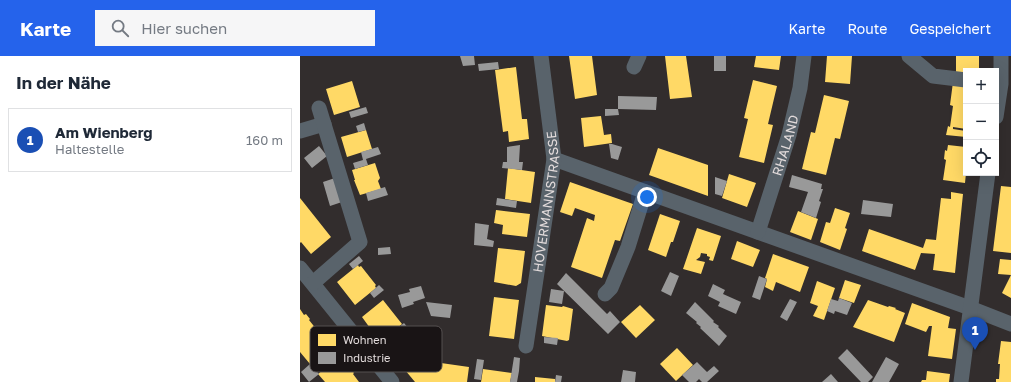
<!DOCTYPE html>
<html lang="de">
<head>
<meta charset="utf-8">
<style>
	:root { --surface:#fff; --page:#f6f6f7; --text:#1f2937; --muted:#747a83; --line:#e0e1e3; --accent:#2563eb }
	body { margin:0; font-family:"Golos Text",sans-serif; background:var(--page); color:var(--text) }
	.controls { position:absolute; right:12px; top:12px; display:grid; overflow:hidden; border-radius:0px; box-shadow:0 4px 16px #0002 }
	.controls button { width:36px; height:36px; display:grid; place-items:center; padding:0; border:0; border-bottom:1px solid var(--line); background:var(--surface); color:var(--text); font:20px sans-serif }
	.you { position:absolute; left:347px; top:141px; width:14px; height:14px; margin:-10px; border:3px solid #fff; border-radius:50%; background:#1a73e8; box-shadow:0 0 0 6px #1a73e833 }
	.badge { display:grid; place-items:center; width:26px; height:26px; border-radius:50%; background:var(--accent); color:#fff; font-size:13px; font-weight:700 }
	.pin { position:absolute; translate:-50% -33px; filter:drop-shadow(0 1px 2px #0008) }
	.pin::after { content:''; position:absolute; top:21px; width:14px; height:12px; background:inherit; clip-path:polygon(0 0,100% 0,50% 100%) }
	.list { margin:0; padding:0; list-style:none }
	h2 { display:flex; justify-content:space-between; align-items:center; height:52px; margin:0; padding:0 16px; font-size:17px }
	h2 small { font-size:13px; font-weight:400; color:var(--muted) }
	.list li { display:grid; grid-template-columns:26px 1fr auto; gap:12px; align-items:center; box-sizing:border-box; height:64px; margin:0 8px 8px; padding:0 8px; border:1px solid var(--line); border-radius:0px }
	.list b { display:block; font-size:15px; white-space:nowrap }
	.list p { margin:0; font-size:13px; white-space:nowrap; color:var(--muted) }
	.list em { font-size:13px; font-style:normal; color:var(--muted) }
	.icon { flex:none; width:22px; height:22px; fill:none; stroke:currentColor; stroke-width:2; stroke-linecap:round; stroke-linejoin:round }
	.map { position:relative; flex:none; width:711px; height:326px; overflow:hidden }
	header { display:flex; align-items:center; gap:24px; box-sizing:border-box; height:56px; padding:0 20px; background:var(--accent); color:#fff }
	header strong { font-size:19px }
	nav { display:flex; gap:22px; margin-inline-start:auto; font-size:14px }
	.search { width:280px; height:36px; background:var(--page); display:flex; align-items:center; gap:10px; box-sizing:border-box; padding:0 14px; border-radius:0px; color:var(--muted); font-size:15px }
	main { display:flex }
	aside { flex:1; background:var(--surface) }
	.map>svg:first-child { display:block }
	.homes { fill:#ffd966 }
	.industry { fill:#999 }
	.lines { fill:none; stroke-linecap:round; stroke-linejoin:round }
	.minor { stroke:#59636b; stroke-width:15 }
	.labels { text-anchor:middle; stroke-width:4; stroke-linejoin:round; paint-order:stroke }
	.street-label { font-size:13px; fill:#e2dbdb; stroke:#191415 }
	.key { fill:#191415; stroke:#555050; stroke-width:1 }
	.key-label { font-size:11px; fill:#e2dbdb }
</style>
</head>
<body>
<header>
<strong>Karte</strong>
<div class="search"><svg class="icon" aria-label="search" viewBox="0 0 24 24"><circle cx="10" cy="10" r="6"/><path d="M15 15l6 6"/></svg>Hier suchen</div>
<nav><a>Karte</a><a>Route</a><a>Gespeichert</a></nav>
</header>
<main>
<aside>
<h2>In der Nähe<small></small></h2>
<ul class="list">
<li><span class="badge" style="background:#1a4fb4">1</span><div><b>Am Wienberg</b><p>Haltestelle</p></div><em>160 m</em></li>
</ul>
</aside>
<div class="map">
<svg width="711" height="326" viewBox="0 0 711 326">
	<rect width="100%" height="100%" fill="#322d2d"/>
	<!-- homes -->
	<path class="homes" d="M269,0H292L297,39L275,43Z
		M365,0H386L392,41L370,43Z
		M456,0H481L479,14L454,11Z
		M527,0H552L550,28L525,26Z
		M656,0H679V15H666V19H656Z
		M216,11L222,63H227L229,83L209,86L208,75L203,76L195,14Z
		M453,24L477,30L468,68L473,69L464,107L439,101L448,63L444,62Z
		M52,25L60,51L34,59L26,33Z
		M653,26L666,27V73L653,71V73L666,75V81L646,79L648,70L650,71L653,50L650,49Z
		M524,39L549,45L540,83L535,82L526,119L502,113L511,76L515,77Z
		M301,60L304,79L311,78L312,87L284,91L281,62Z
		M66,74L72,93L47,101L41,81Z
		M648,89L666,91V117L665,127L643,124L646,104L644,103L645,94L647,95Z
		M358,92L408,109V140L349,119Z
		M75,107L80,122L78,125L81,133L60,139L54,124H55L52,114Z
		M208,112L235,116L231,147L205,143Z
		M429,118L456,127L447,151L422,142Z
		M270,126L333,148L320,185L315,184L302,222L271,211L287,162L294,165L295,159L275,152L272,160L260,156Z
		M701,130L711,131V197L693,195Z
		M651,136L663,138L655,217L633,214L635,198L621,197L615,214L562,195L569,173L623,192L626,183L636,184L641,142L651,143Z
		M0,142L31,181L11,198L1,186L0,187Z
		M535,152L550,157L545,172L547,173L540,194L520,186L526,166L530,167Z
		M196,154L230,158L227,181L202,178L203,169L194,167Z
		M498,155L518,163L511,184L490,176Z
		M360,158L380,165L373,186H371L366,201L348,194Z
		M397,172L421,180L413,205L409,204L410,201L407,200V198L401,197L400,201L396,204L405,206L401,218L383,213Z
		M437,185L460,194L453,211L431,203Z
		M198,192L225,195L221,227L216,230L194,226Z
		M473,198L509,211L500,236L476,226L473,235L465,231L467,223L465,222Z
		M700,203L711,204V219L698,218Z
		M58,209L59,211L61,210L76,229L75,230L76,232L55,249L37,226Z
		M711,219V242L702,237Z
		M545,224L561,229L554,247L539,242Z
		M517,225L535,232L524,264L513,260L518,250L510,247Z
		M194,241L219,244L214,283L189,280Z
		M83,244L102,268L82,285L76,278L75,279L62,261Z
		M568,244L588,251L589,250L596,252L595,253L605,257L594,286L553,271Z
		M612,247L650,261L648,272L656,273L652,303L628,300L632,270H629L626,276L605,268Z
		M246,249L262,251L263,250L273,253L269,284L267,285L242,280Z
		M340,249L355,264L336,282L321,266Z
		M0,253L4,259L6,258L10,263L9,264L17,274L18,273L22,278L21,279L31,291L10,308L0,296Z
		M111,278L134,306L169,311L167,326H115L105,314L104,315L99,309L101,308L90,295Z
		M701,285L711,286V326H696V323H699L700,308H698Z
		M377,292L393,309L376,325L360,308Z
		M39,301L49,313L50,312L54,317L53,318L59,326H25L18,318Z
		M183,313L212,317L210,326H181Z
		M627,315L650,318L649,326H621L622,324H626Z
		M235,321L255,323V326H235Z"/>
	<!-- industry -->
	<path class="industry" d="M160,0H174L175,9L163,10Z
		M414,0H426V15H414Z
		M198,6L199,13L179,15L178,8Z
		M318,40L357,41L356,54L318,53L319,59L305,60V53H318Z
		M66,51L68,57L51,62L49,56Z
		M64,67L66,74L58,76L56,70Z
		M309,88H312L322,91L318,104L311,102Z
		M220,89L219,106H223L222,114L202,112L203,106H207V91Z
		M19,90L27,100L12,112L4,102Z
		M78,91L81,98L66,103L68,109L55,113L53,107L63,104L61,96Z
		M492,119L522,128L521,133H523L519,145L521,146L516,162L501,156L508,136L489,131Z
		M415,121L427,125L422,140L415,138Z
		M35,122L42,146L30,150L23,126Z
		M85,131L88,139L68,145L66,137Z
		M197,142L217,145L216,152L196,149Z
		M563,144L593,148L591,161L561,158Z
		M175,167L189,169L187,183L194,185L193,191L174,189Z
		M90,191L91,198L78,199V192Z
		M59,200L63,205L53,213L49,208Z
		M370,216L379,220L371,240L361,235Z
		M266,217L307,258L310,255L320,266L308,278L257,228Z
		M459,220L467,223L460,244L452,241Z
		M413,228L425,234L423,238L441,246L436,258L418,250L420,246L408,240Z
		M79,229L84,234L74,242L70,237Z
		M121,230L125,242L113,246L114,248L102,252L98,239L110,236L109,233Z
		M251,233L264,235L262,248L249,246Z
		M539,242L552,247L547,259L535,255L534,258L527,255L531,243L538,245Z
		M490,243L497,246L487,265L480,261Z
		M126,246L152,249L150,262L131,260Z
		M395,246L414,265L413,266L419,270L418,271L427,280L419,290L400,272L401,271L396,267L397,266L386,257Z
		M104,267L108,272L98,280L94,275Z
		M244,281L258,282L257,289L244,287Z
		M547,293L573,321L568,326H561L538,302Z
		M214,301L220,302L219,315L217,326H210Z
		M586,301L599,308L589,326H572Z
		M177,303L184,304L181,324L174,323Z
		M397,306L407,316L414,310L419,315L407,326H402L399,323L396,326H389L382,319Z
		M10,308L19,318L9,326L1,316Z
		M323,314L336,316L335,326H321Z
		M531,318L538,326H522Z
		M256,319L262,320L261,326H255Z"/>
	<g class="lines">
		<!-- minor -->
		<g class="minor">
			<path d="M609,0L633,20L666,24"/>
			<path d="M334,11L339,0"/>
			<path d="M696,61L701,28V0"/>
			<path d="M0,75L24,68"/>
			<path d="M254,103L670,252L711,268"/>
			<path id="s1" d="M458,176L489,79L500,32L504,0"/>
			<path d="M0,212L92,326"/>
			<path d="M13,227L60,186L19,52"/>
			<path d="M305,238L311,232L328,191L345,136"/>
			<path id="s2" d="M226,290L254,103L241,0"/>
			<path d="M661,326L688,117"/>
		</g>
	</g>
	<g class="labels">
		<!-- street labels -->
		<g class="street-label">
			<text dy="5" stroke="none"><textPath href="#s1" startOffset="91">RHALAND</textPath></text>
			<text dy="5" stroke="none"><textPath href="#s2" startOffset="146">HOVERMANNSTRASSE</textPath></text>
		</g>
	</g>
	<!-- legend -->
	<rect x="10" y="270" width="132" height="46" rx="6" class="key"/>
	<rect x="18" y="278" width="18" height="12" fill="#ffd966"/>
	<rect x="18" y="296" width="18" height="12" fill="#999"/>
	<g class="key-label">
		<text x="43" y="288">Wohnen</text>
		<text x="43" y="306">Industrie</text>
	</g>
</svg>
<div class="controls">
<button>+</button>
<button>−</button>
<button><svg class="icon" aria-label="locate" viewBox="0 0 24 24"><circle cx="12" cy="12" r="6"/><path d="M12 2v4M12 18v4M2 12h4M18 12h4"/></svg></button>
</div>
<div class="you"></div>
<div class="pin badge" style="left:675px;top:294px;background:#1a4fb4">1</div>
</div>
</main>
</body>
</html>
